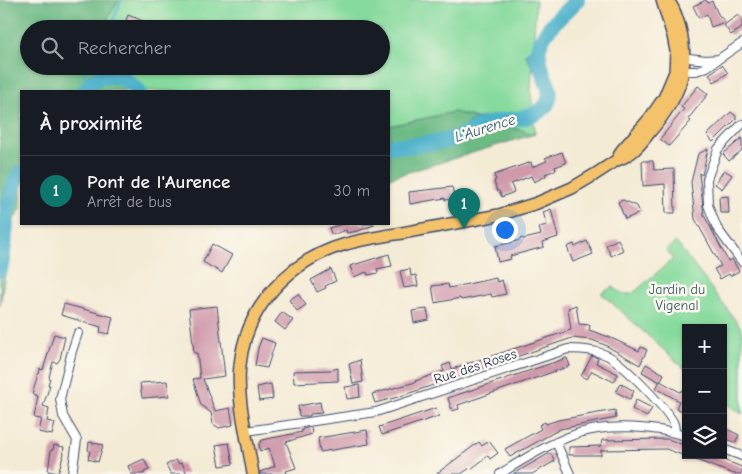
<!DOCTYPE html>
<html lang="fr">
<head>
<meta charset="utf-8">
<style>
	:root { --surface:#171b24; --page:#20242c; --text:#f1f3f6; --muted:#9ea1a6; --line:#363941; --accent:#0f766e }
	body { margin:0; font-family:"Comic Neue",sans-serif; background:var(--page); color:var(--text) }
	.controls { position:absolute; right:15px; bottom:15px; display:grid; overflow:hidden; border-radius:0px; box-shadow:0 1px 4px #0004 }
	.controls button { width:45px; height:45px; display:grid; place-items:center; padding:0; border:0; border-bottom:1px solid var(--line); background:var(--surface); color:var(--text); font:25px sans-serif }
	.you { position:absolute; left:504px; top:229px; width:18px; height:18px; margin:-12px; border:4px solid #fff; border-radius:50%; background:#1a73e8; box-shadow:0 0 0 8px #1a73e833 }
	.badge { display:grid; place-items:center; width:32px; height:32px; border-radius:50%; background:var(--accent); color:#fff; font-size:16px; font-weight:700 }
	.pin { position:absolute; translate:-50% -41px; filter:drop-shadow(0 1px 2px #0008) }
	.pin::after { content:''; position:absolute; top:26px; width:18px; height:15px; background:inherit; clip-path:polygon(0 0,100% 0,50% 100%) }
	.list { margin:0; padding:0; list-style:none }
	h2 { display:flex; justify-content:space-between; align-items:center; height:65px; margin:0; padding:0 20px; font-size:21px }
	h2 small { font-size:16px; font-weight:400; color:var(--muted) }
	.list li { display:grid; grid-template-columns:32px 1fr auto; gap:15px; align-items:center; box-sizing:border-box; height:70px; padding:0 20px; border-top:1px solid var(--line) }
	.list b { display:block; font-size:19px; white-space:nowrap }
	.list p { margin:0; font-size:16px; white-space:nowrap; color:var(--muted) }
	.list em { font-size:16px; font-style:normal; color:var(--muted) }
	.icon { flex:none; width:28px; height:28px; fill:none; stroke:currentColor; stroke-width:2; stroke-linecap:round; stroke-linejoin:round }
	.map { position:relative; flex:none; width:742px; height:474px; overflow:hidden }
	.search { position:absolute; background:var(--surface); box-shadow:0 1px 4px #0004; left:20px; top:20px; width:370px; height:55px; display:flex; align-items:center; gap:12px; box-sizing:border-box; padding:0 18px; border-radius:28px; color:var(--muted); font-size:19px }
	.panel { position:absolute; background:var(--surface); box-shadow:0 1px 4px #0004; left:20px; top:90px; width:370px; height:135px; border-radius:0px }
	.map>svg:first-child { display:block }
	.green { fill:#86da9d; stroke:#50847e }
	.forest { fill:#6cba84; stroke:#447471 }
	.water { fill:#4cb1cb; stroke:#347094 }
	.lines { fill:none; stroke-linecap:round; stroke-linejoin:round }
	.stream { stroke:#4cb1cb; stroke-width:2.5 }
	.river { stroke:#4cb1cb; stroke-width:16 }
	.building { fill:#cf99aa }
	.minor-casing { stroke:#3c4b70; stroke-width:10 }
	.primary-casing { stroke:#3c4b70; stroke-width:14 }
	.minor { stroke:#fff; stroke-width:8 }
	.primary { stroke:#f4c26a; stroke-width:11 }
	.labels { text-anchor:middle; stroke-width:5; stroke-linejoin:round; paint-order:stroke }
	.park-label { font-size:14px; fill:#365a6e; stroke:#fbf7ec }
	.street-label { font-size:14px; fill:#1b2f5e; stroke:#fbf7ec }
	.water-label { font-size:15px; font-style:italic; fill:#2c5c84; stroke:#fbf7ec }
</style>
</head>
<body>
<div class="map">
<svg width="742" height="474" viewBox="0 0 742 474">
	<rect width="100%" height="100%" fill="#fbf7ec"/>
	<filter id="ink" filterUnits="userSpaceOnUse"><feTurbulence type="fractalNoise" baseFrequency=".02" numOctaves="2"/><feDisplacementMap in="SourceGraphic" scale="10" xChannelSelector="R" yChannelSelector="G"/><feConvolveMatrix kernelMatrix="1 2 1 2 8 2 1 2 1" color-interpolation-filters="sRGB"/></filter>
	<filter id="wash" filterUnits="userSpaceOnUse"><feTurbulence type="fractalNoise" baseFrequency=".0096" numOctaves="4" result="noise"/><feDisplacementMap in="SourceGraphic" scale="20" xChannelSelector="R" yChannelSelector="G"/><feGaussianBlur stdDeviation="1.12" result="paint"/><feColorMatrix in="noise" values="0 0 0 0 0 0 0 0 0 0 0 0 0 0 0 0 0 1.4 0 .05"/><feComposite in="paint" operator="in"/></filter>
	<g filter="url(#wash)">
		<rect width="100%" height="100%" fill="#f4ebd5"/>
		<!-- green -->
		<path class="green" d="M119,0H536L531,91L535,134L454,112L389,126V91H145L125,71L123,66H381V29H111L108,18Z
			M676,242L742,329V414L723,400V328H686V370L601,293L613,287L623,294H632L673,259L666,250Z"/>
		<!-- forest -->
		<path class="forest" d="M0,0H119L108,18L111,29H29V66H123L125,71L145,91H21V209L14,219L0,306Z
			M454,112L535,134L389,178V126Z"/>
		<!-- water -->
		<path class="water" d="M570,0H577C565,13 544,28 539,47C537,55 541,66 543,73C546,82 552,90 549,99C542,121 507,118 488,124C476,127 465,136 453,139C433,144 410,146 389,146V140H411L446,134L461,129L474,119L535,110L542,104L545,90L525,54L530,51L533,41Z
			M100,71H125L144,91H138L121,76C103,76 96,75 85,91H80C86,79 85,73 100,71Z"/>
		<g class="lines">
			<!-- stream -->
			<path class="stream" d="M110,29L121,0
				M85,77L84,73L87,66"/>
			<!-- river -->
			<path class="river" d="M85,91C96,75 103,76 121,76L138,91
				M389,146C410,146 433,144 453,139C465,136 476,127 488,124C507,118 542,121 549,99C552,90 546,82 543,73C541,66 537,55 539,47C544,28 565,13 577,0
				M0,270C8,238 2,200 21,172"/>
		</g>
		<g id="blocks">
			<!-- building -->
			<path class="building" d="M706,0L708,3L712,1L718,14L725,22L711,27L707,14L699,18L693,6Z
				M128,15L146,22L143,29H123Z
				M738,15L742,20V28L731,35L724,25Z
				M722,65L728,73L714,82L709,74Z
				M698,86L708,94L688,119L691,121L669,146L660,139L684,109L681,107Z
				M731,112L736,116V119L713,142L707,135Z
				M742,138V150L729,161L723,154Z
				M708,149L702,175L699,173L704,215L728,261L732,259L739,271L730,276L729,274L720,279L714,269L721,266L695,219L691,182L698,154Z
				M562,152L566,163L555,167L556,170L545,174L546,176L534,182L531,176L511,184L514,192L502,197L499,191H497L494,181L496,180L494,175L531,162L532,167L547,161L545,158Z
				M642,161H653L654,170L674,169L675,213H666L665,184L643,186Z
				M724,170L732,175L722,189L715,184Z
				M452,187L455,199L445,200V198L410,204L409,192Z
				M728,196L729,213H720L719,197Z
				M623,200L637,206L640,213L625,219L618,202Z
				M551,209L558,237L543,242L544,247L510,256L511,259L498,262L495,246L510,243L520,240L521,238L524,239L541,235L539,227L547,225L543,212Z
				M342,224H374V225L358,231L347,233L346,230L332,235L329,228Z
				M618,239L623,250L611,256L606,245Z
				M587,241L593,254L573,262L567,247L574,244L575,247Z
				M212,244L232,255L222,273L203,262Z
				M389,254L392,266L377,269L378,273L368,275L367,272L354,277L350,266Z
				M331,269L336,281L325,286L326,288L317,292L311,280Z
				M410,269L411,276L416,275L418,286L404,288L400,271Z
				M496,278L497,282L502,280L506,294L492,297L491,294L461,300L460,298L435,303L432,286L448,284L449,288Z
				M298,294L306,305L297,311L289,300Z
				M64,304L113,317L109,334L100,332L101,327L61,315Z
				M576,305L579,324L590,325L589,330L609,337L639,351L641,347L647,350L640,365L605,345L592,340L572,338L398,397L375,403L372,394L416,382L415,381L444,371L442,366L450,363L452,369L571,330L568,308Z
				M217,306L225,376L203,379L215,411L230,408L233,425L219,428L213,424L211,413L201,405L193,379L200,378L197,353H194L189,309Z
				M427,309L429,320L414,323L412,311Z
				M282,312L293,320L285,330L275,322Z
				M54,334L65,337L60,359L57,363L53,362L49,377L50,378L48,385H50L43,406L49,408L47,421L55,423L52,435L38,432L41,419L34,418L38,396L32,394L38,374H39L40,369L43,370Z
				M262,338L275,343L267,368L255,366L258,348Z
				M592,356L598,358L596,363L618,374L614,382L592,371L587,379L581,376Z
				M567,358L570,366L458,405L459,409L452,411L448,398Z
				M360,360L363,382L353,384L349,364Z
				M646,364L664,374L660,382L642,372Z
				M338,368V381L294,383L293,371L331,370Z
				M167,381L169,396L142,398L140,383Z
				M660,381L680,392L686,388V413L676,408L679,401L656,388Z
				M620,383L634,391L630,399L616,392Z
				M271,384L273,399L259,401L257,387Z
				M359,385L360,397L347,399L345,387Z
				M636,400L652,408L647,417L632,409Z
				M320,402L322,413L310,414V416H299L298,406Z
				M436,408L439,416L382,435L379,427Z
				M615,410L616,418L560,429L510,457L505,449L541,429L539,425L545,422L546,424L558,420Z
				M311,427L312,434L286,442L296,468L286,471L287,474H260V472L275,466L269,448L260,451L259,444L262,440L302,432V429Z
				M723,427L739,435L735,443L723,437Z
				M367,430L369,444L320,452L318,438Z
				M668,439L686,446V455H710L742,467V474H734L666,449L601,450V455H569V447L601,446L602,440Z
				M489,441L498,453L490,459L488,456L471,469L470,468L461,474H436L479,442L482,446Z
				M89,442L103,445L98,462L88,459L90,451L88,450Z
				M229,443L233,464L220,466L216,445Z
				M54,445L64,447L63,452L64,453L58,473L48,471L51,450H53Z
				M548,454H551L555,461L532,474H513Z
				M144,459L149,470L144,472V474H131L128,466Z
				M176,460L179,464L182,463L187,474H171L166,465Z"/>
		</g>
	</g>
	<g filter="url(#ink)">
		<use href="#blocks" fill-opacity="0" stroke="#3c4b70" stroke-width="1"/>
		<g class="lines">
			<defs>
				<path id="minor" d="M680,57L706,60L718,59
					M680,71H696L707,67L742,43
					M742,124L718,149L707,179L708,205L717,228L742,262
					M246,431L376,412L568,349C582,349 598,350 610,357C624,365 665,407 673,422C675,425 675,429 675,433
					M556,442L570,474
					M723,449L742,456
					M72,474L77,440L63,416L60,399L72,351L78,333
					M500,474C525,458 550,443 579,433C610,423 655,427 686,436"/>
				<path id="primary" d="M617,160C632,155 640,145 649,133C678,99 691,73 680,28C677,18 674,7 667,0
					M253,474C248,441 236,397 240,365C246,306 290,260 346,244C364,239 384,236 402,233C435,227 467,221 499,215L537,203L572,188L594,175L617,160L622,150L650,118L664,98L675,72L676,51L673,36L662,0"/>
			</defs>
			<!-- minor casing -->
			<use href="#minor" class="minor-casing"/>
			<!-- primary casing -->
			<use href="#primary" class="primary-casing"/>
			<!-- minor -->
			<use href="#minor" class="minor"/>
			<!-- primary -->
			<use href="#primary" class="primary"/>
		</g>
	</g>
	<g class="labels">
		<!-- park labels -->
		<g class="park-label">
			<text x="677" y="294">Jardin du<tspan x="677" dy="16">Vigenal</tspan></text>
		</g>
		<!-- street labels -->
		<g class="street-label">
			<text transform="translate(475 366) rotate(-18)" y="5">Rue des Roses</text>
		</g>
		<!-- water labels -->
		<g class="water-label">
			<text transform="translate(485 128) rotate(-17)" y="5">L'Aurence</text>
		</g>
	</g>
</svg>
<div class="controls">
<button>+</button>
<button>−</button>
<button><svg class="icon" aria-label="layers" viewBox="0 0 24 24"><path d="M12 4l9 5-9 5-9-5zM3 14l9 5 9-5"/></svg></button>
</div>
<div class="you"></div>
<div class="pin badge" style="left:464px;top:229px">1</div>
<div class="search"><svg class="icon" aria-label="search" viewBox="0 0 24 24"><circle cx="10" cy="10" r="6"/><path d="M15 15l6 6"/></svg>Rechercher</div>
<section class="panel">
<h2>À proximité<small></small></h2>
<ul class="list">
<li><span class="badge">1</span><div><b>Pont de l'Aurence</b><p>Arrêt de bus</p></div><em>30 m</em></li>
</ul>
</section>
</div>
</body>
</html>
